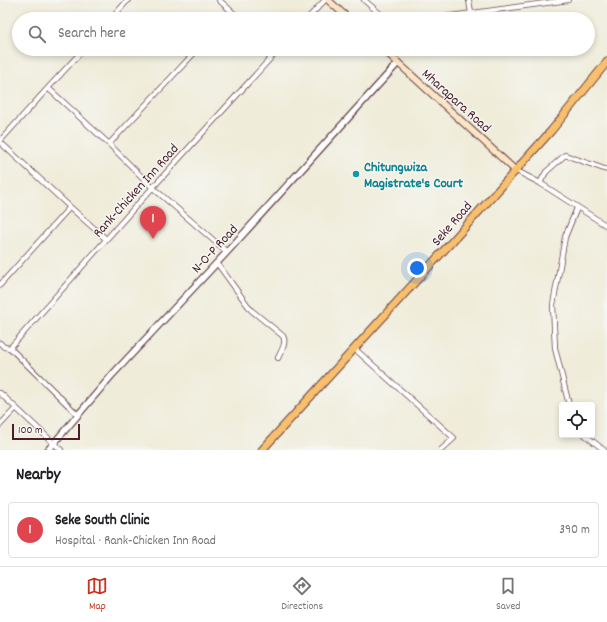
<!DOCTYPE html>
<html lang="en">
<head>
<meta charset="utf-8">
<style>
	:root { --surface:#fff; --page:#f2f2f2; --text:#202124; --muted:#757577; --line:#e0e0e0; --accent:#c8321e }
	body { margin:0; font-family:Dekko,sans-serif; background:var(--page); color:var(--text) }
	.controls { position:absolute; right:12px; bottom:12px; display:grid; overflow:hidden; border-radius:4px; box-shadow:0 2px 6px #0003 }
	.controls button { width:36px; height:36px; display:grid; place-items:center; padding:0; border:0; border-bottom:1px solid var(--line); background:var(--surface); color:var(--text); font:20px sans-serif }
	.scale { position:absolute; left:12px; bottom:10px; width:68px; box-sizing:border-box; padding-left:4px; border:2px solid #4a1f2b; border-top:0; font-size:11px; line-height:14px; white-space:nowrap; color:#4a1f2b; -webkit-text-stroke:3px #f6f6f2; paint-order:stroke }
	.you { position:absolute; left:417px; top:268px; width:14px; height:14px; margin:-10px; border:3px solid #fff; border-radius:50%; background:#1a73e8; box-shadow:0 0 0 6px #1a73e833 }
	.badge { display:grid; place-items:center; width:26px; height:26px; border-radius:50%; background:var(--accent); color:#fff; font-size:13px; font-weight:700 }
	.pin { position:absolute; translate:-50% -33px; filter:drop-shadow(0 1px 2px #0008) }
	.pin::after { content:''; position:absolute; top:21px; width:14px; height:12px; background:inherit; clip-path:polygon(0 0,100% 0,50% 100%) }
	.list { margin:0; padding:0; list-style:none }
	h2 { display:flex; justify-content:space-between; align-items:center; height:52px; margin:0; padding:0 16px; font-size:17px }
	h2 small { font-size:13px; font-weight:400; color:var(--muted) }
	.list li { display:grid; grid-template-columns:26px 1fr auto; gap:12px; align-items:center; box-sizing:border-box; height:56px; margin:0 8px 8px; padding:0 8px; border:1px solid var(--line); border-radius:4px }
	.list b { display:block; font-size:15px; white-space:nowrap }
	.list p { margin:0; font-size:13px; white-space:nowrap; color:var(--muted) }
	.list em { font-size:13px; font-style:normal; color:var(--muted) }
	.icon { flex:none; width:22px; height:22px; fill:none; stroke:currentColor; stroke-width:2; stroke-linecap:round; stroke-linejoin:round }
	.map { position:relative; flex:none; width:607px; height:450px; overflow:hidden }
	.search { position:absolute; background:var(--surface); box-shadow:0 2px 6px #0003; left:12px; right:12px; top:12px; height:44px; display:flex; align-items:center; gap:10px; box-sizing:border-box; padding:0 14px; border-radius:22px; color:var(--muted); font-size:15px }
	.sheet { height:116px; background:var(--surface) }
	nav { display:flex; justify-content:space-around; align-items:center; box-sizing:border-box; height:56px; border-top:1px solid var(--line); background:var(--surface); font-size:11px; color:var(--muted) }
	nav a { display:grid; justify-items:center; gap:2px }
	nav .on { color:var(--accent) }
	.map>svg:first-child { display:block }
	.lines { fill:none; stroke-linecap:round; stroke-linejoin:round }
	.minor-casing { stroke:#633e45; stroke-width:6 }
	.tertiary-casing { stroke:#633e45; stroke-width:8 }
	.secondary-casing { stroke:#633e45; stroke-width:8 }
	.primary-casing { stroke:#633e45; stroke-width:9 }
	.minor { stroke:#fff; stroke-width:4.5 }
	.tertiary { stroke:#fff; stroke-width:5.5 }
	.secondary { stroke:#fce5c4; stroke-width:6 }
	.primary { stroke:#f8bf6c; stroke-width:7 }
	.culture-dot { fill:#0f9aa8; stroke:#f6f6f2; stroke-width:1.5 }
	.labels { text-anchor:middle; stroke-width:3; stroke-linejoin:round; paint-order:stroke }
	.street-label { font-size:14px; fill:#4a1f2b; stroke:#f6f6f2 }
	.culture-label { font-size:14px; font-weight:bold; fill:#0d838f; stroke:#f6f6f2; text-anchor:start }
</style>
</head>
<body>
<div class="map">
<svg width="607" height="450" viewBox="0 0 607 450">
	<rect width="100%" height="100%" fill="#f6f6f2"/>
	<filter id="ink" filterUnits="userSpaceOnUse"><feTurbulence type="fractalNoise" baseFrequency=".025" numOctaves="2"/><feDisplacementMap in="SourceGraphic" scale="8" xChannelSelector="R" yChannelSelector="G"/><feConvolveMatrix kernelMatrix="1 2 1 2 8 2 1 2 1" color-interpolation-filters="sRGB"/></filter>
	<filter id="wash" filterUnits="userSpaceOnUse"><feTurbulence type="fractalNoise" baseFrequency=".012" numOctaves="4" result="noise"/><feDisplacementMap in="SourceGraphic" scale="16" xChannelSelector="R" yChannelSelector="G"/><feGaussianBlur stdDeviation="0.9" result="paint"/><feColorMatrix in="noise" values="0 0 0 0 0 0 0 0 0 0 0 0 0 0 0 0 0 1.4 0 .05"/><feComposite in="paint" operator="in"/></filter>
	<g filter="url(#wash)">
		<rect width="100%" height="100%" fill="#efecd9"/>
	</g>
	<g filter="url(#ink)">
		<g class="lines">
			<defs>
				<path id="minor" d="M219,0L240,19
					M364,0L386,19
					M469,0L471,13
					M111,19L128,0
					M226,19L232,12
					M307,19L325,0
					M429,19L568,0
					M84,49L48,88L109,144L152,187L227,252
					M0,141L48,88
					M0,142L70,207L0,285
					M109,144L198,49
					M515,170L540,183L607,226
					M540,183L546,172L565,155L607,170
					M70,207L106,239
					M217,263L251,310L283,336C287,343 281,351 278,358
					M0,343L4,347L10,348L78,415
					M10,348L135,207L279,49
					M355,349L454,438L441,450
					M0,393L61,450
					M569,405L555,348L553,305L565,237L577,208
					M0,425L16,408
					M585,435L604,450"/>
				<path id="tertiary" d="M48,450L113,374L227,252L398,63"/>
				<path id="secondary" d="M328,0L349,19
					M383,49L515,170"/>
				<path id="primary" d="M262,450L457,236L551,131L607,62"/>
			</defs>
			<!-- minor casing -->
			<use href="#minor" class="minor-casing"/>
			<!-- tertiary casing -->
			<use href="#tertiary" class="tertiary-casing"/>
			<!-- secondary casing -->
			<use href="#secondary" class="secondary-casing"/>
			<!-- primary casing -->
			<use href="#primary" class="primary-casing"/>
			<!-- minor -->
			<use href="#minor" class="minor"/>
			<!-- tertiary -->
			<use href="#tertiary" class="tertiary"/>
			<!-- secondary -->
			<use href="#secondary" class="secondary"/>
			<!-- primary -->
			<use href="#primary" class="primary"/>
		</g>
	</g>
	<!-- markers -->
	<circle class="culture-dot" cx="356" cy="174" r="4"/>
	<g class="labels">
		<!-- street labels -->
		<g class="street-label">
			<text transform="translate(457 100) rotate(42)" y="5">Mharapara Road</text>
			<text transform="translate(135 190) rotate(-48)" y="5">Rank-Chicken Inn Road</text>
			<text transform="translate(451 223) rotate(-49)" y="5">Seke Road</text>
			<text transform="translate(214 248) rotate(-47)" y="5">N-O-P Road</text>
		</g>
		<!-- culture labels -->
		<g class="culture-label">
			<text x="364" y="171">Chitungwiza<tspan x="364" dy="16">Magistrate's Court</tspan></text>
		</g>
	</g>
</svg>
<div class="controls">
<button><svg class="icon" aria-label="locate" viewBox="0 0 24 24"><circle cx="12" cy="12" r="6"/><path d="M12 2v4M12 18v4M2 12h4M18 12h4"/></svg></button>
</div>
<div class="scale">100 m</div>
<div class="you"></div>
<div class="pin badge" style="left:153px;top:239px;background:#e0444e">1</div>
<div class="search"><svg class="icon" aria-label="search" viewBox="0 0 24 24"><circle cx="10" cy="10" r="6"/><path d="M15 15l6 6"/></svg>Search here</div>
</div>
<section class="sheet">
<h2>Nearby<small></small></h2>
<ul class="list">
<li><span class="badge" style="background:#e0444e">1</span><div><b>Seke South Clinic</b><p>Hospital · Rank-Chicken Inn Road</p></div><em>390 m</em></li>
</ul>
</section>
<nav>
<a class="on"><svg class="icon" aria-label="map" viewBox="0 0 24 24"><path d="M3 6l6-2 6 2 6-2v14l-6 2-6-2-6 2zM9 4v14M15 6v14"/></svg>Map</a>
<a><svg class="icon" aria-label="directions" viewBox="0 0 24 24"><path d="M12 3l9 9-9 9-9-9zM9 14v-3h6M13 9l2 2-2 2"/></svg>Directions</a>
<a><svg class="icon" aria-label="saved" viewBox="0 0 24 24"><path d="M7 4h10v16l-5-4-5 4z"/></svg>Saved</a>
</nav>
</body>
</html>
